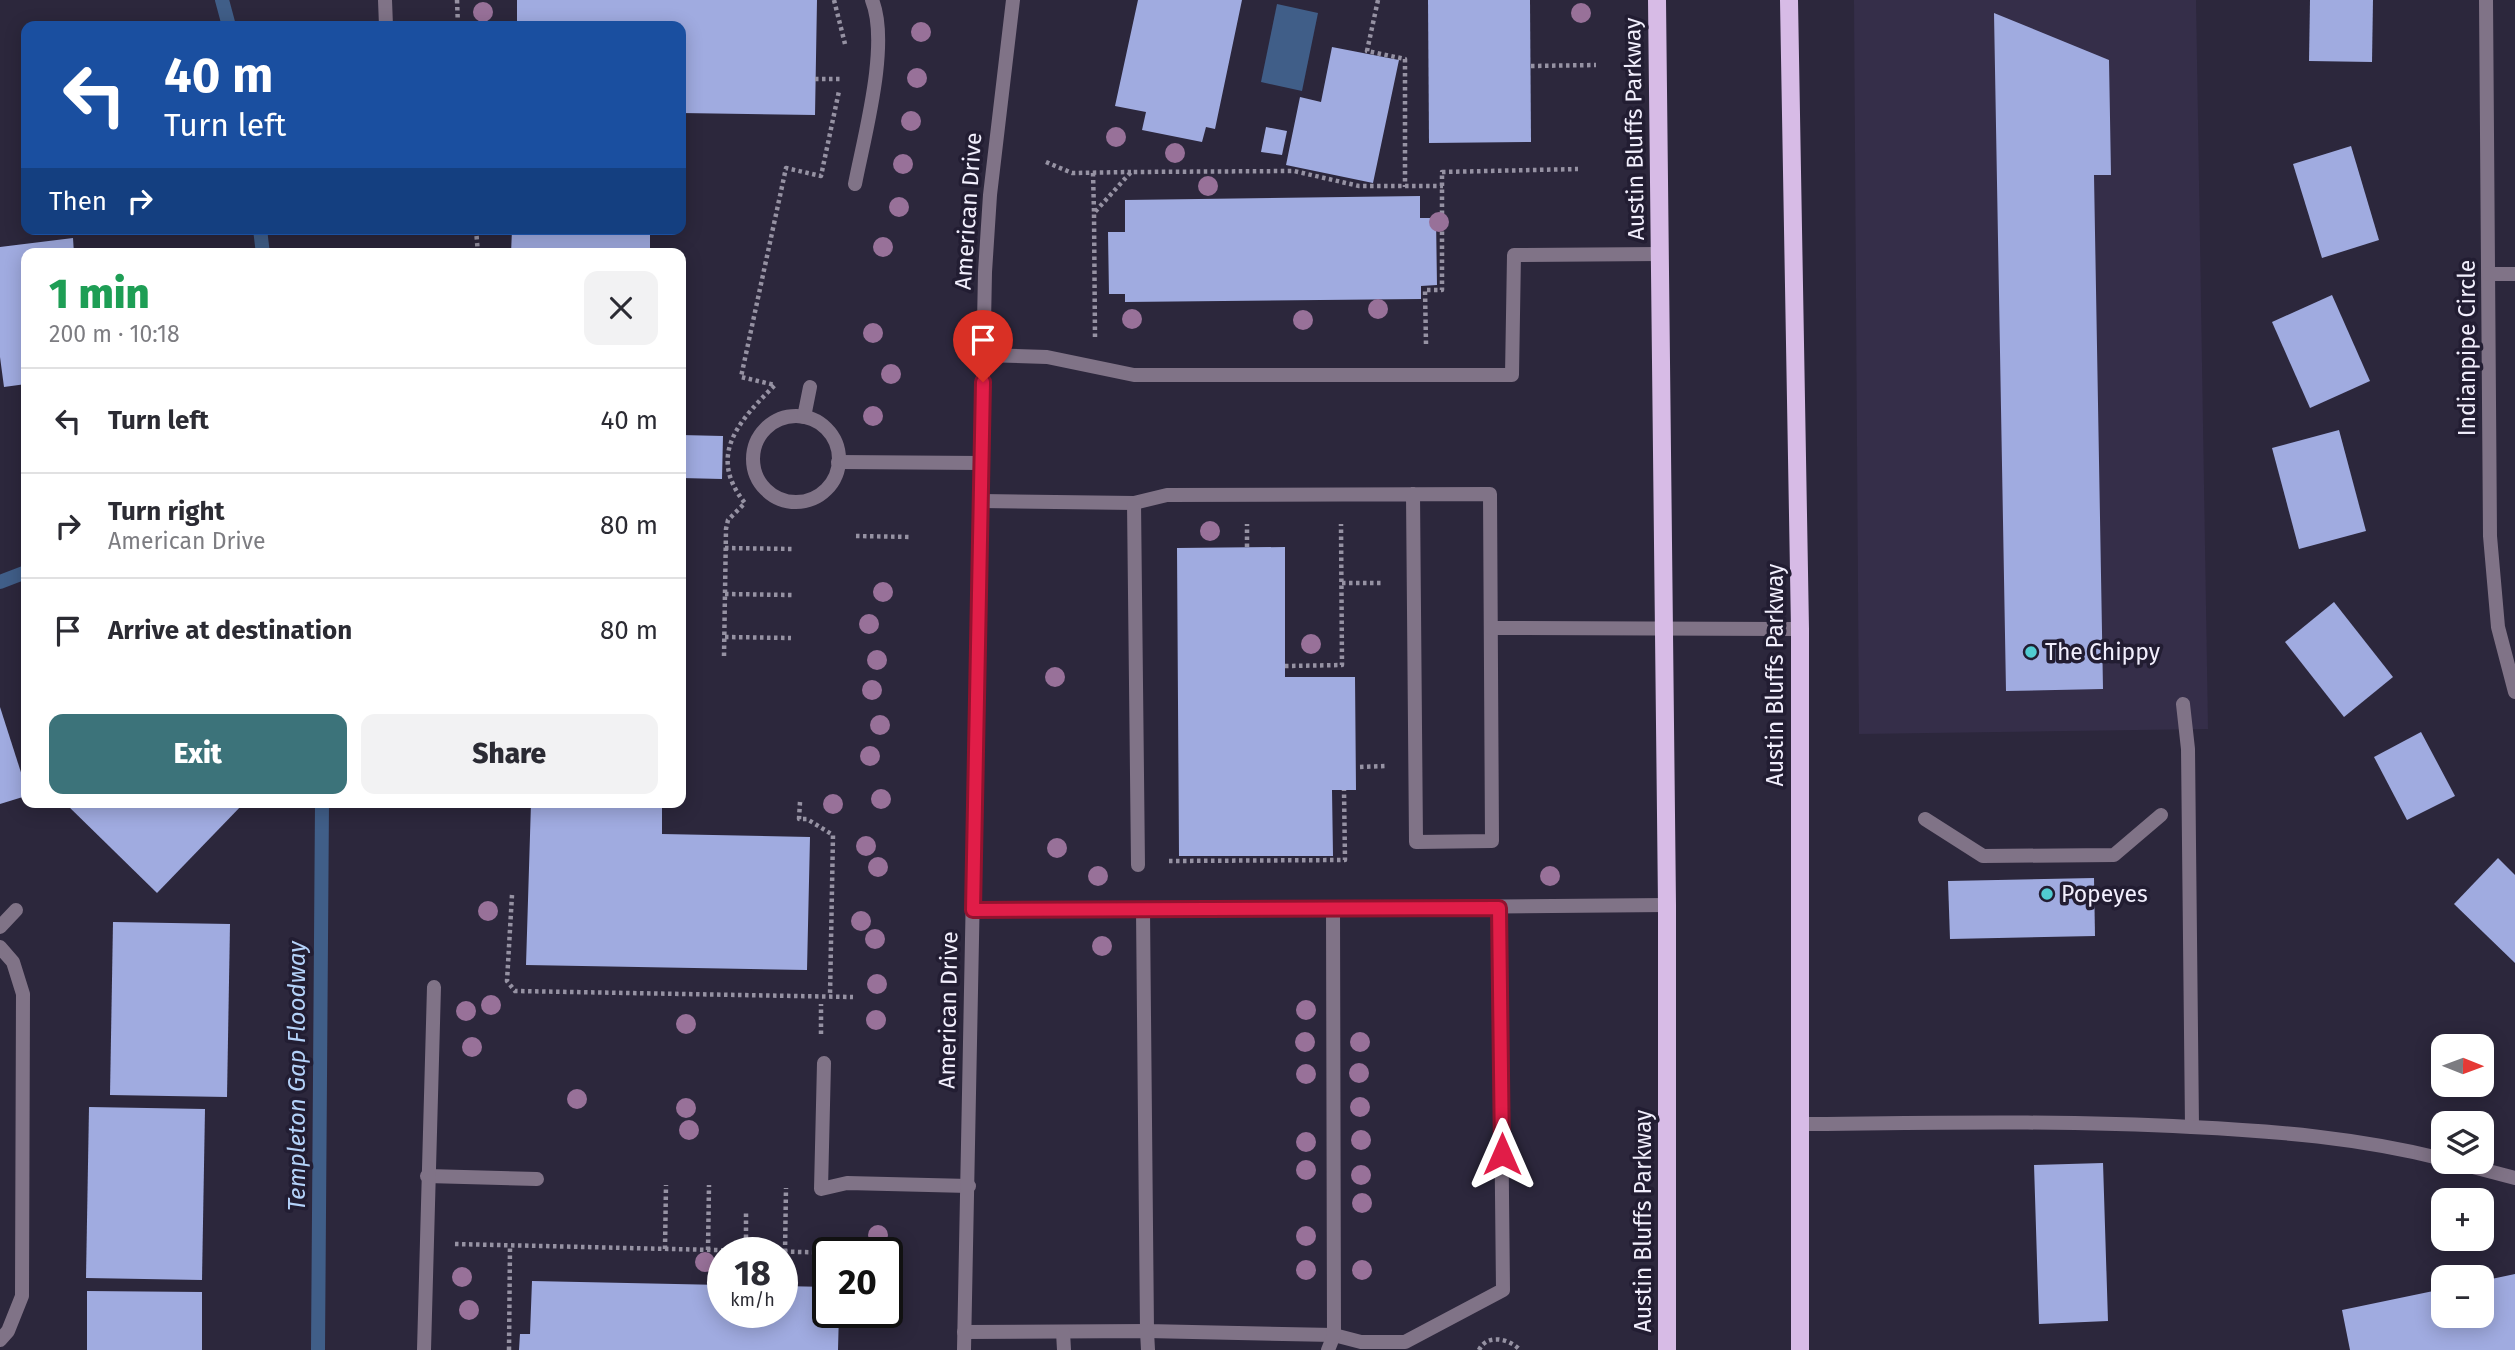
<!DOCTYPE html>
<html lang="en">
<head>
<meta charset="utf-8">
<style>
  :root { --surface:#fff; --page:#f2f2f3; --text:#2b2b33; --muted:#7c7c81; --line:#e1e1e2; --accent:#3c737a }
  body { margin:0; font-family:"Fira Sans",sans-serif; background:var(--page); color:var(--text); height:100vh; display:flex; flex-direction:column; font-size:26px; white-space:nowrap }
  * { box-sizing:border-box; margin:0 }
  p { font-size:23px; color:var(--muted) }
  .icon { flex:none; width:38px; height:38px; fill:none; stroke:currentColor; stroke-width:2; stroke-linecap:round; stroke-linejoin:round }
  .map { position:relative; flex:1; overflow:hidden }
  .details { position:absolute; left:21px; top:248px; width:665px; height:560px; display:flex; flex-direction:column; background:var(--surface); border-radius:14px; box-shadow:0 4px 18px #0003 }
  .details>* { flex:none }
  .hud { position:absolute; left:21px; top:21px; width:665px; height:214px; border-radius:14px; box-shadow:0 4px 18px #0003; background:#1a4fa0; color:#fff; overflow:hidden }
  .needle { width:46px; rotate:91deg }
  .buttons { position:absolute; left:2431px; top:1034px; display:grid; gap:14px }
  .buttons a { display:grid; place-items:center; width:63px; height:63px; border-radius:14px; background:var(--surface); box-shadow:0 4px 18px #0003; font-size:35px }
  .speed { position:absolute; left:707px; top:1237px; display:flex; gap:14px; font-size:35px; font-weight:700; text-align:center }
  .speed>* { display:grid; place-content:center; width:91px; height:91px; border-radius:50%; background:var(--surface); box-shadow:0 4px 18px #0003; line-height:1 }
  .speed small { font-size:18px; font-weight:400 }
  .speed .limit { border:4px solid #111; border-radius:10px; background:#fff; color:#111 }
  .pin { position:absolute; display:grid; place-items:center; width:60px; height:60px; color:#fff; margin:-72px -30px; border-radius:50% 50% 50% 0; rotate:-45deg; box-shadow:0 0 7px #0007 }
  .pin .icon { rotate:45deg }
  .me { position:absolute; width:77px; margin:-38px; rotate:0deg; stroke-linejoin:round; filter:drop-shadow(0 0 5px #0008) }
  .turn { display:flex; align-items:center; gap:24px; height:147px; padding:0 28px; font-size:32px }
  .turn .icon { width:91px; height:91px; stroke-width:2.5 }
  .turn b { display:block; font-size:49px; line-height:60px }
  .then { display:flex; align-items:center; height:66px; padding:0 28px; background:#0003; gap:14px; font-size:26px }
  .round { display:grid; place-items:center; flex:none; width:74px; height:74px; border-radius:14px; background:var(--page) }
  .overview { display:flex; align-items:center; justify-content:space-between; height:119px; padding:0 28px }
  h1 { font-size:42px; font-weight:800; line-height:52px; color:#1e9e55 }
  .action { display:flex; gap:14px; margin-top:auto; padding:14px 28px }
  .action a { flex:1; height:80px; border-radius:14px; background:var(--accent); color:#fff; font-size:28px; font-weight:800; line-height:80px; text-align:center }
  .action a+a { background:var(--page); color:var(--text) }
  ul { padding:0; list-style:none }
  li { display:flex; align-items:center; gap:21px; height:105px; padding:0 28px; border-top:2px solid var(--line) }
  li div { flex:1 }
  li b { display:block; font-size:26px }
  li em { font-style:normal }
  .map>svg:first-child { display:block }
  .built { fill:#352e49 }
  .water { fill:#405e88 }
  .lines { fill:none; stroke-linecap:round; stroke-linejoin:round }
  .stream { stroke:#405e88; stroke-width:14 }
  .building { fill:#a0abe0 }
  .path { stroke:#9692a3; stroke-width:4.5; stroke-dasharray:3.5 3.5; stroke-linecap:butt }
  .lane { stroke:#807387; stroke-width:14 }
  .street { stroke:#807387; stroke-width:14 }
  .primary { stroke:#d7bbe6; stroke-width:18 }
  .tree { fill:#987199 }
  .route-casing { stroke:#92132f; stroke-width:18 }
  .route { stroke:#e11d48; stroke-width:12 }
  .poi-dot { fill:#51ccd1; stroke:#221d32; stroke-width:2.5 }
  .labels { text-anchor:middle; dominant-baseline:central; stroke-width:7; stroke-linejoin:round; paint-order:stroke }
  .street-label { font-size:23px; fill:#f2effd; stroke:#221d32 }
  .poi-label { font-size:23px; fill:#f2effd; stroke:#221d32; text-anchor:start }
  .water-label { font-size:24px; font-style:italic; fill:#b4d2f9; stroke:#221d32 }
</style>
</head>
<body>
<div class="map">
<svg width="2515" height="1350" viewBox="0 0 2515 1350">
  <rect width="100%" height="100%" fill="#2c273c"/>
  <polygon class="built" points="1854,0 2196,0 2208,729 1859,734"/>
  <polygon class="water" points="1277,4 1318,13 1302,91 1261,82"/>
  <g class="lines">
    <g class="stream">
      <polyline points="222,0 229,26"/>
      <polyline points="260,229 263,254"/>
      <polyline points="0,582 26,572"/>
      <polyline points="318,1350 322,803"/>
    </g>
  </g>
  <g class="building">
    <polygon points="517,0 817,0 815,115 681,113 681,26 517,26"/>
    <polygon points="1138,0 1242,0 1215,129 1206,127 1202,142 1142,130 1146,112 1115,106"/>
    <polygon points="1428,0 1530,0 1531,142 1429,143"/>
    <polygon points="2310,0 2373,0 2372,62 2309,61"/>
    <polygon points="1994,13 2109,60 2111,175 2094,175 2103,689 2006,691"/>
    <polygon points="1332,47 1399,60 1373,183 1286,165 1300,97 1321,102"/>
    <polygon points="1266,127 1287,131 1282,155 1261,152"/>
    <polygon points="2351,146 2379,240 2322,258 2293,164"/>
    <polygon points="1420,196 1420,218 1436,218 1437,285 1421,286 1421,299 1125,302 1125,294 1109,294 1108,232 1125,232 1125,200"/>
    <polygon points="512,229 650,229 650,254 511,254"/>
    <polygon points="73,238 74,254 26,254 26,384 4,387 0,357 0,247"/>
    <polygon points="2332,295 2370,381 2310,408 2272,322"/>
    <polygon points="2339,430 2366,531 2299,549 2272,448"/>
    <polygon points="681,435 723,436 722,479 681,478"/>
    <polygon points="1285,547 1285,677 1355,677 1356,790 1332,790 1333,856 1179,856 1177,548"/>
    <polygon points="2334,602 2393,677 2344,717 2285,642"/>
    <polygon points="0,707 26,788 26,796 0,804"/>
    <polygon points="2421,732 2455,796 2407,820 2374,757"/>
    <polygon points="65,803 244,803 157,893"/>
    <polygon points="531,803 662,803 662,834 810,837 807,970 526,965"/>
    <polygon points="2498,858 2515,875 2515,963 2454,904"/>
    <polygon points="2094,878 2095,936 1950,939 1948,881"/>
    <polygon points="113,922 230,924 227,1097 110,1095"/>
    <polygon points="89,1107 205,1109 202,1280 86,1278"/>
    <polygon points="2103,1163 2108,1321 2039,1324 2034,1165"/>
    <polygon points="2515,1274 2515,1350 2350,1350 2342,1310 2443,1289 2443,1316 2482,1316 2482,1281"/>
    <polygon points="532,1281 723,1285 723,1312 782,1312 782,1286 828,1287 828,1312 839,1312 838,1350 519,1350 520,1334 530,1334"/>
    <polygon points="87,1291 202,1292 202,1350 87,1350"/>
  </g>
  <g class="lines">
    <g class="path">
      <polyline points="457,0 458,26"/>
      <polyline points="834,0 845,44"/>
      <polyline points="1378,0 1367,51 1405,59 1405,187"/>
      <polyline points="1531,66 1596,65"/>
      <polyline points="815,79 842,79"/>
      <polyline points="1046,162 1072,173 1131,172"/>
      <polyline points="1093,173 1094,212"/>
      <polyline points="476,229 478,254"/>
      <polyline points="1095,337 1094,213 1131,172 1294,171 1359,186 1443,186"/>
      <polyline points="1426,344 1425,290 1442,290 1442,172 1578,169"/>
      <polyline points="856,536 912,537"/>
      <polyline points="1247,547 1247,524"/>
      <polyline points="725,548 793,549"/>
      <polyline points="1342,583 1383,583"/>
      <polyline points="725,594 792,595"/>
      <polyline points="725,637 791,638"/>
      <path d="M 724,656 L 726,529 L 728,520 L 745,503 C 706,455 740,420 775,385 L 741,377 L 786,168 L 821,176 L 839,91"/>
      <polyline points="1285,666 1342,665 1341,524"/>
      <polyline points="1360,767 1387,766"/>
      <polyline points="800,802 799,819 807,819 833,835 830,996"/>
      <polyline points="1169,861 1345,860 1344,790"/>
      <polyline points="512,895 507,981 515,991 853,997"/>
      <polyline points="821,1034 821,1004"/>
      <polyline points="455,1244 843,1253"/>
      <polyline points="665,1249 666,1185"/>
      <polyline points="708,1250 709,1185"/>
      <polyline points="746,1252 746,1213"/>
      <polyline points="785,1252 786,1188"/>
      <polyline points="887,1254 898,1254"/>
      <polyline points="509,1350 510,1246"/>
      <path d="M 1479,1350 C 1487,1333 1510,1339 1520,1350"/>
    </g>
    <g class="lane">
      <polyline points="385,0 386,26"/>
      <path d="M 855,184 C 864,137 890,44 872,0"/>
      <polyline points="983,355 1047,357 1134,375 1512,375 1514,255 1660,254"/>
      <circle cx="796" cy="459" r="43"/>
      <polyline points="804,417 810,387"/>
      <polyline points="838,462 981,463"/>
      <polyline points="981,501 1134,503 1167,495 1490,494 1492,841 1416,842 1413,494"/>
      <polyline points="1134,503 1138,865"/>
      <polyline points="1491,628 1800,629"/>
      <polyline points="2183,704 2188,749 2192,1127"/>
      <polyline points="1925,819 1983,856 2114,855 2161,815"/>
      <polyline points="973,910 1333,908"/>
      <polyline points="1143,910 1147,1331 1334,1335 1361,1342 1405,1342 1503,1290 1499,908"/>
      <polyline points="824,1063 821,1189 847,1183 969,1186"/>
      <path d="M 1799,1124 C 1930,1123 2060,1120 2191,1127 C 2276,1131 2360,1138 2443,1159"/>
      <polyline points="2454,1162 2515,1178"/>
      <polyline points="427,1176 537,1179"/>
      <polyline points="964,1332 1147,1331 1148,1350"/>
      <polyline points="1063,1332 1064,1350"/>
      <polyline points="424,1350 434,987"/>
      <polyline points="1328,1350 1334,1335 1333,908 1667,905"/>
    </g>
    <g class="street">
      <polyline points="2486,0 2490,536 2498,627 2515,692"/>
      <polyline points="2489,274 2515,274"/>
      <polyline points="0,927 16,910"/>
      <polyline points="0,947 13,962 23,994 22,1296 8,1331 0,1340"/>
      <polyline points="964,1350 985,272 990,195 1013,0"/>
    </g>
    <g class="primary">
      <polyline points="1657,0 1667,905 1667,1350"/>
      <polyline points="1789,0 1800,629 1800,1350"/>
    </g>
  </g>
  <g class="tree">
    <circle cx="483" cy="12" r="10"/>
    <circle cx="1581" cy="13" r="10"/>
    <circle cx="921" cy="32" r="10"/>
    <circle cx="917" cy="78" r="10"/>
    <circle cx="911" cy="121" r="10"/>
    <circle cx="1116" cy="137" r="10"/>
    <circle cx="1175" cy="153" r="10"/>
    <circle cx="903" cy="164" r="10"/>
    <circle cx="1208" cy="186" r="10"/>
    <circle cx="899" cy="207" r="10"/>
    <circle cx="1439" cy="222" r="10"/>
    <circle cx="883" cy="247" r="10"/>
    <circle cx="1378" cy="309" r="10"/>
    <circle cx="1132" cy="319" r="10"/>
    <circle cx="1303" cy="320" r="10"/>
    <circle cx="873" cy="333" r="10"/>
    <circle cx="891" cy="374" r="10"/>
    <circle cx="873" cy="416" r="10"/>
    <circle cx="1210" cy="531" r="10"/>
    <circle cx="883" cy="592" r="10"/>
    <circle cx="869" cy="624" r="10"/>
    <circle cx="1311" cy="644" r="10"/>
    <circle cx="877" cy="660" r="10"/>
    <circle cx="1055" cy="677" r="10"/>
    <circle cx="872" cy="690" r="10"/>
    <circle cx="880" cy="725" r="10"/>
    <circle cx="870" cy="756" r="10"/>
    <circle cx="881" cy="799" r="10"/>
    <circle cx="833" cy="804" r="10"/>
    <circle cx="866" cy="846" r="10"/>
    <circle cx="1057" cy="848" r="10"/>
    <circle cx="878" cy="867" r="10"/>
    <circle cx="1098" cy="876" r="10"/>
    <circle cx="1550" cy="876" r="10"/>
    <circle cx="488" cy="911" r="10"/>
    <circle cx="861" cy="921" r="10"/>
    <circle cx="875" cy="939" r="10"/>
    <circle cx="1102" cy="946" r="10"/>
    <circle cx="877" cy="984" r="10"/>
    <circle cx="491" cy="1005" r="10"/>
    <circle cx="1306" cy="1010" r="10"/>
    <circle cx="466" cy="1011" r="10"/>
    <circle cx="876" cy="1020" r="10"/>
    <circle cx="686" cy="1024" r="10"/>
    <circle cx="1305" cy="1042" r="10"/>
    <circle cx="1360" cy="1042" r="10"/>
    <circle cx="472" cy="1047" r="10"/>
    <circle cx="1359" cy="1073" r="10"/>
    <circle cx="1306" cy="1074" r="10"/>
    <circle cx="577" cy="1099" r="10"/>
    <circle cx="1360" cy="1107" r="10"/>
    <circle cx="686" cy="1108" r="10"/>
    <circle cx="689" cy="1130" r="10"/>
    <circle cx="1361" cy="1140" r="10"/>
    <circle cx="1306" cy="1142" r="10"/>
    <circle cx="1306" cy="1170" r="10"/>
    <circle cx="1361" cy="1175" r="10"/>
    <circle cx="1362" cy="1203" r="10"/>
    <circle cx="878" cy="1235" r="10"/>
    <circle cx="1306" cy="1236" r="10"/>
    <circle cx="705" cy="1262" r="10"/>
    <circle cx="1306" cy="1270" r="10"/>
    <circle cx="1362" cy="1270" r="10"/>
    <circle cx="462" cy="1277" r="10"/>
    <circle cx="469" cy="1310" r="10"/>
  </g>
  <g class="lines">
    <g class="route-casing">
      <polyline id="route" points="983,382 973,910 1499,908 1502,1154"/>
    </g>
    <use href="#route" class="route"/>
  </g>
  <g class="poi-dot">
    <circle cx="2031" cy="652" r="7"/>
    <circle cx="2047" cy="894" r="7"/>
  </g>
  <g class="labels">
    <g class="street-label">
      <text transform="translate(1634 129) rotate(-91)">Austin Bluffs Parkway</text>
      <text transform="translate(968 211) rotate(-86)">American Drive</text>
      <text transform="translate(2467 348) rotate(-90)">Indianpipe Circle</text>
      <text transform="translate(1775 675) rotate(-90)">Austin Bluffs Parkway</text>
      <text transform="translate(948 1010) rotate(-89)">American Drive</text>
      <text transform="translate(1643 1221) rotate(-90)">Austin Bluffs Parkway</text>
    </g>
    <g class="poi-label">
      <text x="2045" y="652">The Chippy</text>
      <text x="2061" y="894">Popeyes</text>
    </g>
    <g class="water-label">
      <text transform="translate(297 1076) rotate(-90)">Templeton Gap Floodway</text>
    </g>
  </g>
</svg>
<div class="buttons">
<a><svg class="needle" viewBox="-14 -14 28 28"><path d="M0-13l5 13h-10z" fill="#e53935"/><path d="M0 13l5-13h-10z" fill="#7c7c81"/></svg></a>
<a><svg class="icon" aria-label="layers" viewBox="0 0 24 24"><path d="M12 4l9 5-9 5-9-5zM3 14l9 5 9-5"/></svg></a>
<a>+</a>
<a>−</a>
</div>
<div class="speed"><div>18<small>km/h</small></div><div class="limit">20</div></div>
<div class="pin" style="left:983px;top:382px;background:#d93025"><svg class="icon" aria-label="arrive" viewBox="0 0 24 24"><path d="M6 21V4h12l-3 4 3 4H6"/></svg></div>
<svg class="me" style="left:1502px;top:1154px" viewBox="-20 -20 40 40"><path d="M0-17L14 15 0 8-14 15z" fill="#e11d48" stroke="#fff" stroke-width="4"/></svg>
<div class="hud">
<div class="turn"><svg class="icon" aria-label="left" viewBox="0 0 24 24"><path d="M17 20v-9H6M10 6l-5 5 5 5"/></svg><div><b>40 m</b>Turn left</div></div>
<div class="then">Then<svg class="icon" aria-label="right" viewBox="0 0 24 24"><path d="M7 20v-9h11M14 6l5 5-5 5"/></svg></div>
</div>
<section class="details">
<div class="overview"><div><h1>1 min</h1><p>200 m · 10:18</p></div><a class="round"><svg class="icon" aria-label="close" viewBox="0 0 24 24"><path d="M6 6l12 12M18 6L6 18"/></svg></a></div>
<ul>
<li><svg class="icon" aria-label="left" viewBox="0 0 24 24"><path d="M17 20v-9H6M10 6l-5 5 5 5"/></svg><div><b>Turn left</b></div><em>40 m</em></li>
<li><svg class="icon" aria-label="right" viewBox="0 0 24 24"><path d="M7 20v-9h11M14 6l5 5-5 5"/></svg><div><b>Turn right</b><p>American Drive</p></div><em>80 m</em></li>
<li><svg class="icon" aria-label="arrive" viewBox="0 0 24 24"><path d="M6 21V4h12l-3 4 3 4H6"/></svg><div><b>Arrive at destination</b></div><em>80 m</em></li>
</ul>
<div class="action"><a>Exit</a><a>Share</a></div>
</section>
</div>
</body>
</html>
